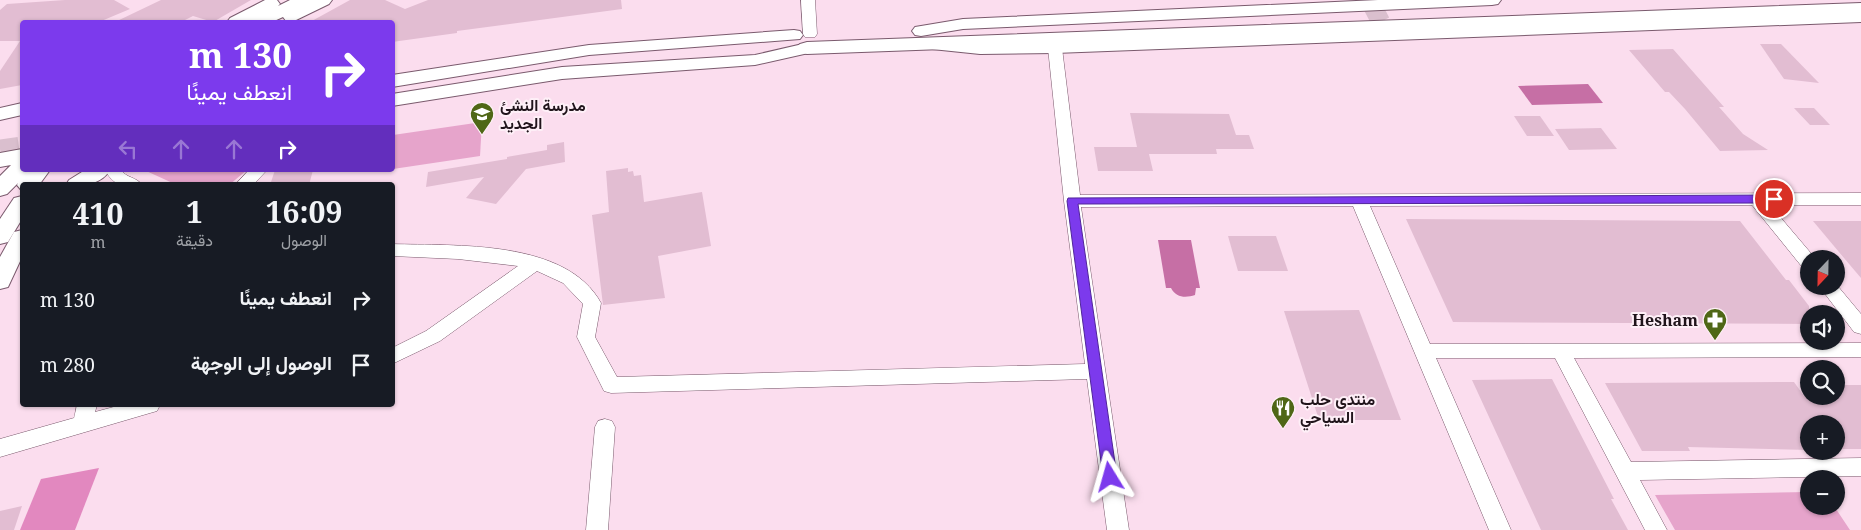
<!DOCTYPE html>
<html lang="ar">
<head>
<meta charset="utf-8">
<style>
  :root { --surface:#171b24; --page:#242831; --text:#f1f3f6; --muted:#9ea1a6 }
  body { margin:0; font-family:"Noto Serif",Vazirmatn,serif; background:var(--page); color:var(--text); direction:rtl; height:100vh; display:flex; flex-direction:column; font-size:19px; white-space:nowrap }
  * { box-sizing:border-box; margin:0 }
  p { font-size:16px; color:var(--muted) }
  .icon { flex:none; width:28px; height:28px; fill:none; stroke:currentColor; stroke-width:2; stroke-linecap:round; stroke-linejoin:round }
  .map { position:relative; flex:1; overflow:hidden; direction:ltr }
  .side { position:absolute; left:20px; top:182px; width:375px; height:225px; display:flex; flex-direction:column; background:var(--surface); border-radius:5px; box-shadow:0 1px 4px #0004; direction:rtl }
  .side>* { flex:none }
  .banner { position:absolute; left:20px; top:20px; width:375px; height:152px; border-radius:5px; box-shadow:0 1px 4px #0004; direction:rtl; background:#7c3aed; color:#fff; overflow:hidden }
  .needle { width:32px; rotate:202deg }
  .tools { position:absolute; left:1800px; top:250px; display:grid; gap:10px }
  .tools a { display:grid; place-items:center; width:45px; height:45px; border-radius:50%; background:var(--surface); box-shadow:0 1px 4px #0004; font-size:25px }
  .pin { position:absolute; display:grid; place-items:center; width:42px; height:42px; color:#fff; margin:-21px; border:2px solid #fff; border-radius:50%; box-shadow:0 1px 5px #0007 }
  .me { position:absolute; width:55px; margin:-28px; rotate:352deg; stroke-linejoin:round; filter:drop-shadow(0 0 4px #0008) }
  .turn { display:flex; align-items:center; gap:18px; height:105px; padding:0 20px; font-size:22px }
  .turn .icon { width:65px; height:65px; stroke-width:2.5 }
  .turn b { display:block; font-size:35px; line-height:42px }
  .lanes { display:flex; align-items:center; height:48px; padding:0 20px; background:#0003; justify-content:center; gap:25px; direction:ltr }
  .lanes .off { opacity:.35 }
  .eta { display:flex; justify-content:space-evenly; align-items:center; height:85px; text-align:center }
  .eta b { font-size:30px; font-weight:700; line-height:35px }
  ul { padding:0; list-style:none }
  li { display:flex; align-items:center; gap:15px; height:65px; padding:0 20px }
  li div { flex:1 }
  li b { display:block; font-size:19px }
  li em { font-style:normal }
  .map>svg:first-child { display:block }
  .green { fill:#e6a4cb }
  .forest { fill:#e288bf }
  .water { fill:#c66fa5 }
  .building { fill:#e2bdd2 }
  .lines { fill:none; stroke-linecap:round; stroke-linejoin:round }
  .major-tunnel { stroke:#dabfce; stroke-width:19; stroke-dasharray:19 9; stroke-linecap:butt }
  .minor-casing { stroke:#7a5a6d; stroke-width:1 }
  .major-casing { stroke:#7a5a6d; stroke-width:2 }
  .highway-casing { stroke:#7a5a6d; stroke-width:2 }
  .minor { fill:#fff; fill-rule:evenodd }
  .major { fill:#fff; fill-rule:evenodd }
  .highway { fill:#fff; fill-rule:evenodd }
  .route { fill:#7c3aed; stroke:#51269a }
  .labels { text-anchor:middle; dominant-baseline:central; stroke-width:4; stroke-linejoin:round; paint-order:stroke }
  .poi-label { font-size:16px; font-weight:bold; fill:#20141b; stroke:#feeff7; text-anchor:start }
</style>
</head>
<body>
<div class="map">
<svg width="1861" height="530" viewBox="0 0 1861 530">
  <rect width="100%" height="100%" fill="#fbddee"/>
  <g class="green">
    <polygon points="482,122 480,156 393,169 393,135"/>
    <polygon points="144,170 247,170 229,185 177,185"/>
    <polygon points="1809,492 1809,506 1834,506 1850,530 1675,530 1655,495"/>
  </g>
  <polygon class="forest" points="99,468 75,530 20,530 41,479"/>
  <g class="water">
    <polygon points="1588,84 1603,103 1532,105 1518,86"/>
    <path d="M 1158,240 L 1191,240 L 1200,288 L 1196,288 L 1195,295 C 1186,298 1176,298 1171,288 L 1166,288 Z"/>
  </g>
  <g class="building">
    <polygon points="65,0 114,0 130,9 99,22 22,22 22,85 0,89 0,71 20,41 0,41 0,10 7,4"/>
    <polygon points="161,0 251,0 213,22 193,16 181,22 115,22"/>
    <polygon points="350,0 385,0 405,9 428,0 621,0 622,9 457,31 457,33 392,42 392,22 310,22"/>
    <polygon points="1760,44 1781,44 1819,83 1784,79"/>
    <polygon points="1673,49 1724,107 1719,107 1743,134 1768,150 1720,151 1685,109 1669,92 1665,92 1629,50"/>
    <polygon points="1794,108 1814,108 1830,125 1810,125"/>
    <polygon points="1130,113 1229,114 1236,135 1249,135 1254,149 1216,149 1217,154 1149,154 1153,171 1098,171 1094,147 1137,147"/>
    <polygon points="1514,116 1540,116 1554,136 1527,136"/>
    <polygon points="1601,128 1617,149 1569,150 1555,129"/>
    <polygon points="564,142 565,162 526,169 496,204 466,198 484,177 426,187 428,172 507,159 507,157 547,150 547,145"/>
    <polygon points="628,168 628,172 633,171 634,176 641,175 644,202 702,192 711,246 658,256 665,298 603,305 592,215 609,212 606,171"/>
    <polygon points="275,170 313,170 309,185 270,185"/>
    <polygon points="1406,219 1740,221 1786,280 1789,280 1809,306 1809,324 1453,322"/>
    <polygon points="1813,221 1861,221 1861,278 1844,258"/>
    <polygon points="1228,236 1276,236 1288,271 1238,271"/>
    <polygon points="1359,310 1401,420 1319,420 1284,311"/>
    <polygon points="1552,379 1614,499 1611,499 1628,530 1541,530 1472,380"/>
    <polygon points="1794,382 1804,396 1836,396 1836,385 1861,385 1861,449 1836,449 1836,424 1809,424 1809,450 1688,447 1690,451 1642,451 1605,383"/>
    <polygon points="22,506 14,530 0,530 0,511"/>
  </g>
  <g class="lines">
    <g class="major-tunnel">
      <polyline points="1372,5 1387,34"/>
      <polyline points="0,149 22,146"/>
    </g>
    <g class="minor-casing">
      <g id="minor">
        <polygon points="801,0 815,0 817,34 815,37 805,37 803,34"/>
        <path d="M 1055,44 L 1062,48 L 1080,195 L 1861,193 L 1861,205 L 1770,205 L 1815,258 L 1809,259 L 1809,269 L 1803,268 L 1752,205 L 1370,206 L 1430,344 L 1861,343 L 1861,357 L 1574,358 L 1631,462 L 1861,458 L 1861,476 L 1640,480 L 1667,530 L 1645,530 L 1555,358 L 1436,358 L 1511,530 L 1489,530 L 1353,206 L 1081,207 L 1129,530 L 1107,530 L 1087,379 L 611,393 L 604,391 L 577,337 L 583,304 L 563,283 L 537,271 L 440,341 L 392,364 L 392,348 L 426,331 L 518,266 L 458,259 L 392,256 L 392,244 C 455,246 566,239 601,303 L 595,337 L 617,377 L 1085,364 L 1064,201 L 1048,48 Z"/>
        <path d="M 105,170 L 121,170 C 126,178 137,177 142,185 C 123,185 115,188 105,170 Z"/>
        <polygon points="249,170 267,170 253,185 235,185"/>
        <polygon points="1836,284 1861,314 1861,334 1854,332 1819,286 1836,286"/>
        <polygon points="77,405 97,405 95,412 121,405 160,405 157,411 150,413 0,457 0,439 74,418"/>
        <polygon points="605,419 612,421 615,427 608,530 586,530 595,427 598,421"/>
      </g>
    </g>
    <g class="major-casing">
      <g id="major">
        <polygon points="265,0 277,0 280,4 278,6 290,0 332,0 329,4 292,22 286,21 283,17 272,22 252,22 252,20 248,22 227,22 230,18"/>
        <polygon points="1378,0 1501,0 1498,4 1492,5 963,29 921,36 915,35 912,31 915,27 963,19"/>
        <polygon points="1861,12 1861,22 1055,53 980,54 932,49 926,48 923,44 926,40 932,39 980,44 1055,43"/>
        <polygon points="794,30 800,31 803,35 800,39 589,55 392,87 392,75 589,45"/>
        <polygon points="807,43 813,44 816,48 813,52 755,65 562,79 392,106 392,94 562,67 755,55"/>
        <polygon points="22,103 22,115 0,120 0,108"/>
        <polygon points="22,149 22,170 50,170 39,185 22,185 22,191 17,185 18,183 7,194 0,196 0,176 11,165 0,167 0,153"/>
        <path d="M 85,170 L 110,170 C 100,186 83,185 66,185 L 69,180 Z"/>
        <polygon points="22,196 22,219 8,242 0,244 0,219 14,198"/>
        <polygon points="22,230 22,257 8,287 0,289 0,257 14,232"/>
      </g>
    </g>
    <g class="highway-casing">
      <polygon id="highway" points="1861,3 1861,15 807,54 800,52 796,48 800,44 807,42"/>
    </g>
    <use href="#minor" class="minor"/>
    <use href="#major" class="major"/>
    <use href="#highway" class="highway"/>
  </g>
  <polygon class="route" points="1774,195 1779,199 1774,203 1078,204 1117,477 1115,481 1110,483 1105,481 1103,477 1067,201 1068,198"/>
  <defs>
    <g id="school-pin" transform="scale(1.25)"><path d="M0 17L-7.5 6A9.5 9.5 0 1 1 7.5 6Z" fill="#4f6716" stroke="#feeff7"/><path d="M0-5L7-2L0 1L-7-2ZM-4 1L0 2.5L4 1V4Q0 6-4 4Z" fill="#fff"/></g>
    <g id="pharmacy-pin" transform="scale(1.25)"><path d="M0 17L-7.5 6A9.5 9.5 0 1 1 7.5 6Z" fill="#4f6716" stroke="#feeff7"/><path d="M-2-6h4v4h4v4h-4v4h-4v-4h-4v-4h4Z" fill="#fff"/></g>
    <g id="restaurant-pin" transform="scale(1.25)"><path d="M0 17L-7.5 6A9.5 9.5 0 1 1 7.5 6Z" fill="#4f6716" stroke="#feeff7"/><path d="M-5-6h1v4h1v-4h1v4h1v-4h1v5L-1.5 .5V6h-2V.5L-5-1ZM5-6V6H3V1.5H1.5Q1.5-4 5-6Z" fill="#fff"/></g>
  </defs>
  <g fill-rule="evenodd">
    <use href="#school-pin" x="482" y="114"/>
    <use href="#pharmacy-pin" x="1715" y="320"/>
    <use href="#restaurant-pin" x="1283" y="408"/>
  </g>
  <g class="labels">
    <g class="poi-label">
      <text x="500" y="105">مدرسة النشئ<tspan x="500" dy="18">الجديد</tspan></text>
      <text x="1698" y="320" text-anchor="end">Hesham</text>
      <text x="1300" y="399">منتدى حلب<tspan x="1300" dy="18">السياحي</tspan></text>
    </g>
  </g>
</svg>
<div class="tools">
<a><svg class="needle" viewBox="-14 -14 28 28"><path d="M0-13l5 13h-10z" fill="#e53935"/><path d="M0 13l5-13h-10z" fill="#9ea1a6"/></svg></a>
<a><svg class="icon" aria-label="sound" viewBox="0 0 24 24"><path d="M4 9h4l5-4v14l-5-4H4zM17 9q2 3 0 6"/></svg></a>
<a><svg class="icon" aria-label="search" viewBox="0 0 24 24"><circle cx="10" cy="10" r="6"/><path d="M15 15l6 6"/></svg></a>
<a>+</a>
<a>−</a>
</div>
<div class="pin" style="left:1774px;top:199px;background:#d93025"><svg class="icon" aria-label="arrive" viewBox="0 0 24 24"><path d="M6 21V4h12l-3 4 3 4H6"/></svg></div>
<svg class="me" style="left:1110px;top:477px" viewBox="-20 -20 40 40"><path d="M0-17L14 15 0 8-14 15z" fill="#7c3aed" stroke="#fff" stroke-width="4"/></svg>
<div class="banner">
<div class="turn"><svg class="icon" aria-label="right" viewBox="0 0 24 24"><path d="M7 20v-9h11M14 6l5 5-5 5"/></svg><div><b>130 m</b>انعطف يمينًا</div></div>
<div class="lanes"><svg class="icon off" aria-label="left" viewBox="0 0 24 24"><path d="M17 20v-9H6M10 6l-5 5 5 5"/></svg><svg class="icon off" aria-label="ahead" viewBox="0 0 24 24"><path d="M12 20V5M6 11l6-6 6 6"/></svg><svg class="icon off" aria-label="ahead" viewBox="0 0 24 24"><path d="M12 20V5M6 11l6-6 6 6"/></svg><svg class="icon" aria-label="right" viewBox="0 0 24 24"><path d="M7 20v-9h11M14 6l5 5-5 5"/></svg></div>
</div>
<section class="side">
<div class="eta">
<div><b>16:09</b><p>الوصول</p></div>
<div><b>1</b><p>دقيقة</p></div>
<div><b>410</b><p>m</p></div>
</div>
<ul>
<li><svg class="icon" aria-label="right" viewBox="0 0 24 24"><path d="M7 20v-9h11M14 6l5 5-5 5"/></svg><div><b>انعطف يمينًا</b></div><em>130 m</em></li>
<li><svg class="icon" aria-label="arrive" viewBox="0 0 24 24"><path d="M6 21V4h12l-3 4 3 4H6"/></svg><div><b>الوصول إلى الوجهة</b></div><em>280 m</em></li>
</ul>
</section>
</div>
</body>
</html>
